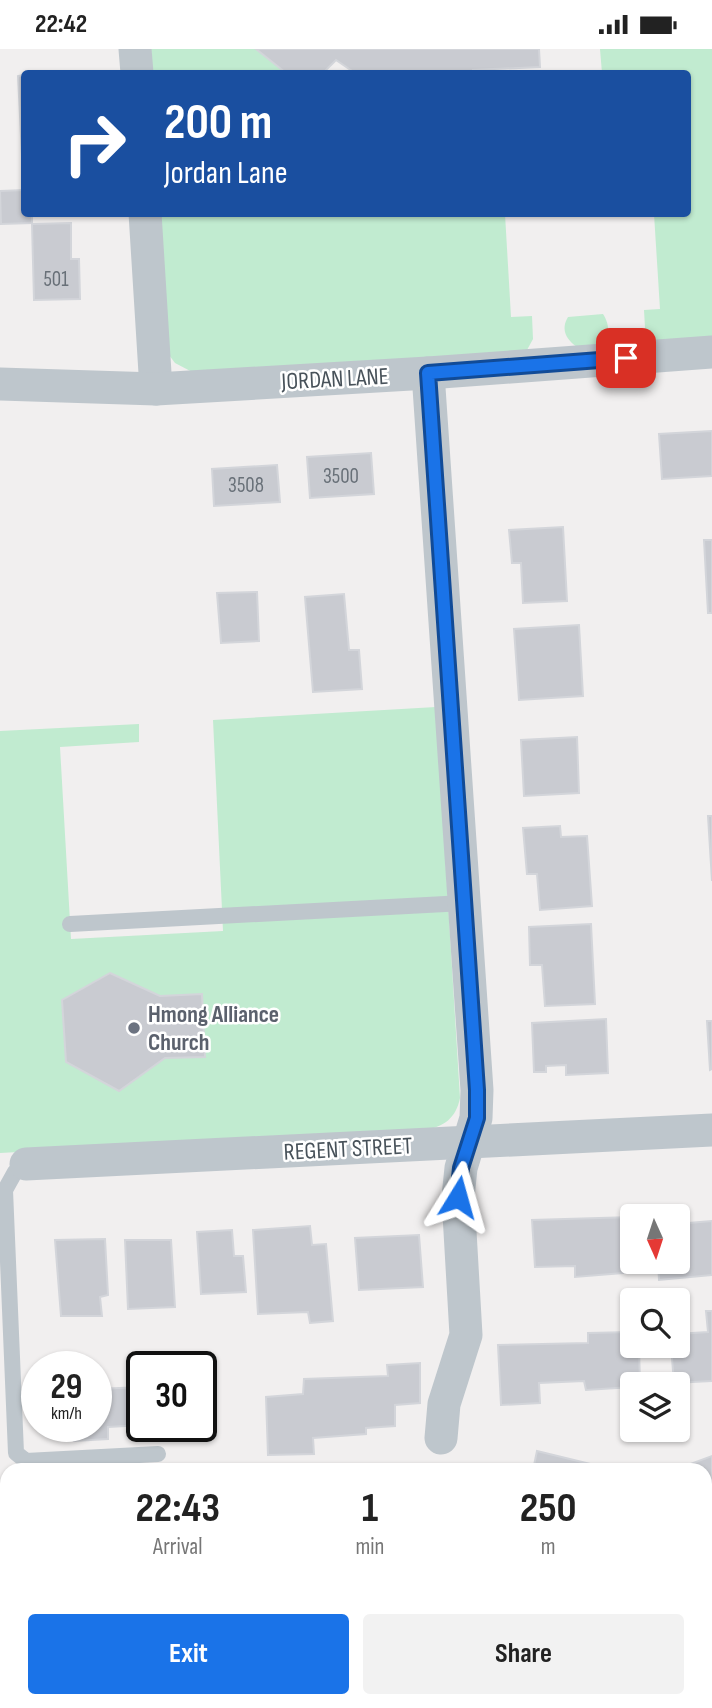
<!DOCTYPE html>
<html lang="en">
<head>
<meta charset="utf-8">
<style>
  :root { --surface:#fff; --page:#f2f2f2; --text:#222; --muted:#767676; --accent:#1a73e8 }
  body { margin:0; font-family:"Sofia Sans Condensed",sans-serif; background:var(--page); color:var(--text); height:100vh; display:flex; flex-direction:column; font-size:26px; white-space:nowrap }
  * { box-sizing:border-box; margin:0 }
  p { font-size:23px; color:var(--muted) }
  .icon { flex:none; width:38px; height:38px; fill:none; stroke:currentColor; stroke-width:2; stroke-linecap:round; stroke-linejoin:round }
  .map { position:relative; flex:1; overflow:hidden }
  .sheet { position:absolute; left:0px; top:1414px; width:712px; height:245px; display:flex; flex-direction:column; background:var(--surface); border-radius:21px 21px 0 0; box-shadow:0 2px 5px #0004 }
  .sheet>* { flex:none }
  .hud { position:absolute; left:21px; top:21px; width:670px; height:147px; border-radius:7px; box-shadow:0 2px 5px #0004; background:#1a4fa0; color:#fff; overflow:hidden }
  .needle { width:46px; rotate:177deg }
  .tools { position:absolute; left:620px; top:1155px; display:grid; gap:14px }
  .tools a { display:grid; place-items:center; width:70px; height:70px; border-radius:7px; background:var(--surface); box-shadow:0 2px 5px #0004; font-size:35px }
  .speed { position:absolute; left:21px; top:1302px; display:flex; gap:14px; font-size:35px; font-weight:700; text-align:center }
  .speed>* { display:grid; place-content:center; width:91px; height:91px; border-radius:50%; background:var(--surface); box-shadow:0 2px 5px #0004; line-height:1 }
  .speed small { font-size:18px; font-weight:400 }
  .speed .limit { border:4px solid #111; border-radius:10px; background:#fff; color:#111 }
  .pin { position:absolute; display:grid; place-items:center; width:60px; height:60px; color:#fff; margin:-30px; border-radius:14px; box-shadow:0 4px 10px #0006 }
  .me { position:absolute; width:77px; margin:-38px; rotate:8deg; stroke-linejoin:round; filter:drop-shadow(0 0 5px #0008) }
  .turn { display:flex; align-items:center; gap:24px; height:147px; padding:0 28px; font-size:32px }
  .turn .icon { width:91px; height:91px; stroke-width:2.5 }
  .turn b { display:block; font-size:49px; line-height:60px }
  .eta { display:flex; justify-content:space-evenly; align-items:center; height:119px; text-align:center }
  .eta b { font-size:42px; font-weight:700; line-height:49px }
  .action { display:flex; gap:14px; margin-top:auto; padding:14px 28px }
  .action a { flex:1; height:80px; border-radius:7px; background:var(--accent); color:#fff; font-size:28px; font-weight:700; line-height:80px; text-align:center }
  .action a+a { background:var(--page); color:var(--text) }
  .status { display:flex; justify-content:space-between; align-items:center; height:49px; padding:0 35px; background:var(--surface); direction:ltr }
  .status svg { height:19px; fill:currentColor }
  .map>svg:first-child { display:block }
  .green { fill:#c1ebd0; fill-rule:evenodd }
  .building { fill:#c9cbd1; stroke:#d3d5da; stroke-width:2 }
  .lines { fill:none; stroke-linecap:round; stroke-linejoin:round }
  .lane { stroke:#bec6cc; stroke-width:16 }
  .street { stroke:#bec6cc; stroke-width:33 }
  .route-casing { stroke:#114b97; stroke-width:18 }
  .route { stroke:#1a73e8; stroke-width:12 }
  .worship-dot { fill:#6b7280; stroke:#fff; stroke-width:2.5 }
  .labels { text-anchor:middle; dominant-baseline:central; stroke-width:5; stroke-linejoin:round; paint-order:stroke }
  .number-label { font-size:21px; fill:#687078 }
  .street-label { font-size:24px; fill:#48525a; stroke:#fff }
  .worship-label { font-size:24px; font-weight:bold; fill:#5b616d; stroke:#fff; text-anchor:start }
</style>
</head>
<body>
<div class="status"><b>22:42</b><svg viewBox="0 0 49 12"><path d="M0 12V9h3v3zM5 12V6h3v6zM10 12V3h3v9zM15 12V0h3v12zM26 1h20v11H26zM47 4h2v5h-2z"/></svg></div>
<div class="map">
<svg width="712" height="1659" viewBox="0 0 712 1659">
  <rect width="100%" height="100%" fill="#f1efef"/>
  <g class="green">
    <polygon points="151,0 256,0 286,24 152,24"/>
    <polygon points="600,0 712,0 712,292 646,296 644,261 660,260 654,165 688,164 688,24 602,24"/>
    <polygon points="160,165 505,165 511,268 532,267 533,290 527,301 196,325 175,314 169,306"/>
    <path d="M 603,265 C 610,275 612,294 596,299 C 591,300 584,299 579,299 C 567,292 560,281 568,268 Z"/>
    <path d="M 436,658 L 460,1049 C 456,1069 444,1078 424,1081 L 0,1104 L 0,682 L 139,675 L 139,693 L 60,698 L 71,890 L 223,882 L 213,671 ZM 110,924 L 160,947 L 205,1008 L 165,1009 L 119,1042 L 66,1013 L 62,951 Z"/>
  </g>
  <g class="building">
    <polygon points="256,0 539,0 540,18 473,21 473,24 355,24 336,11 323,24 286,24"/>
    <polygon points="24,26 24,107 22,107 18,27"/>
    <polygon points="24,141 24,164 32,164 32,174 1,175 0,142"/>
    <polygon points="71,174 71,210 79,210 80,250 34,251 32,175"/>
    <polygon points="712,382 712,427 662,430 659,385"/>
    <polygon points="371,404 374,445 310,449 307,408"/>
    <polygon points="277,416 280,453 214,457 212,420"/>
    <polygon points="563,478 567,552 523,554 521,514 512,514 509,481"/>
    <polygon points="704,491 712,491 712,564 708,564"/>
    <polygon points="257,543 259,592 221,594 217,544"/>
    <polygon points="344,545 349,601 359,601 362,640 313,643 305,548"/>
    <polygon points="579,576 583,647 519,651 514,580"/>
    <polygon points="577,688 579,744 524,747 521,691"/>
    <polygon points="708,767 712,767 712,832"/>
    <polygon points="560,777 561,788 587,787 592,857 540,861 537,825 527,825 523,779"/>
    <polygon points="591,875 595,955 545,957 542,916 530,916 529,878"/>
    <polygon points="110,924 160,947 202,945 205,1008 165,1009 119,1042 66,1013 62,951"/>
    <polygon points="606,970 608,1024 566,1026 566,1016 546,1017 546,1023 534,1023 532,974"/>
    <polygon points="707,972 712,972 712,1020 710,1021"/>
    <polygon points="632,1168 632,1213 635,1213 635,1223 575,1228 575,1217 535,1218 532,1171"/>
    <polygon points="712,1172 712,1226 659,1231 658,1213 677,1213 677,1175"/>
    <polygon points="310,1177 312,1196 326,1195 333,1272 310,1274 308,1263 258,1265 253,1181"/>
    <polygon points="232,1181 234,1207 243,1207 246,1243 201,1245 197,1183"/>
    <polygon points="419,1186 423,1238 359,1241 355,1189"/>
    <polygon points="105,1190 108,1246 100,1248 102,1267 61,1267 55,1191"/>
    <polygon points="125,1191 171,1191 175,1258 128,1260"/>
    <polygon points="706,1262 712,1262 712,1332 674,1334 671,1297 677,1297 677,1285 708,1283"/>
    <polygon points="632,1283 632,1297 639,1297 640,1335 632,1335 632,1338 586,1341 584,1332 539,1334 540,1354 501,1356 498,1296 588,1294 588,1284"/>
    <polygon points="420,1314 420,1354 395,1356 395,1377 366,1379 366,1385 313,1389 314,1405 268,1406 266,1348 303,1345 304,1330 388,1327 387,1316"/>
    <polygon points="142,1338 142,1376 108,1378 108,1390 74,1392 74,1377 96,1377 96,1340"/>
    <polygon points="537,1402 615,1421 533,1421"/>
    <polygon points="712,1407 712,1478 705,1480 705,1421 677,1420"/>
  </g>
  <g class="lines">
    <g class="lane">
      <polyline points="70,875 464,854"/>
      <polyline points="26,1115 15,1123 5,1141 16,1404 26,1412 158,1405"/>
    </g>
    <g class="street">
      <polyline points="135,0 137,24"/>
      <polyline points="145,164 156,340"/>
      <polyline points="428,324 477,1041 476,1069 461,1119 458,1148 466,1286 444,1355 441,1389"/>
      <polyline points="0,335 156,340 428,324 712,303"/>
      <polyline points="26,1115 712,1081"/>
      <polyline points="705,1627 712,1627"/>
      <polyline points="42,1659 185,1652"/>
    </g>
  </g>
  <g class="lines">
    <g class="route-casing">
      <polyline id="route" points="458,1148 461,1119 477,1069 477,1041 428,324 626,309"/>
    </g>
    <use href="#route" class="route"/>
  </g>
  <circle class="worship-dot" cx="134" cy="979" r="7"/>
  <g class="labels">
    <g class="number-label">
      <text x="56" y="230">501</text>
      <text x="341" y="427">3500</text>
      <text x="246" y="436">3508</text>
    </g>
    <g class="street-label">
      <text transform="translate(335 330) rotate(-3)">JORDAN LANE</text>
      <text transform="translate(348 1100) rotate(-3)">REGENT STREET</text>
    </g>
    <g class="worship-label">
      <text x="148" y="965">Hmong Alliance<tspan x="148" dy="28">Church</tspan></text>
    </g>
  </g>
</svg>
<div class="tools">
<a><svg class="needle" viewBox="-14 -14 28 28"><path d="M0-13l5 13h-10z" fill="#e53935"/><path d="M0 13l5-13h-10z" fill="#767676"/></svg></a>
<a><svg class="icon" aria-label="search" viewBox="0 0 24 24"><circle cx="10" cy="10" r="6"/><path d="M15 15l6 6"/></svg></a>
<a><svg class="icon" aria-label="layers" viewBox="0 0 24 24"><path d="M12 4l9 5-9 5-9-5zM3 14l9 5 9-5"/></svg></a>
</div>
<div class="speed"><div>29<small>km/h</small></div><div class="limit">30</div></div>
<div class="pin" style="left:626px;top:309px;background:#d93025"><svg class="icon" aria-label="arrive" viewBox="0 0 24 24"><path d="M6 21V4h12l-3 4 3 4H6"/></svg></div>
<svg class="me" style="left:458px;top:1148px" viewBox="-20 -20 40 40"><path d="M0-17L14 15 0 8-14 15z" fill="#1a73e8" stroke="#fff" stroke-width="4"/></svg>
<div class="hud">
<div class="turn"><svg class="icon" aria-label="right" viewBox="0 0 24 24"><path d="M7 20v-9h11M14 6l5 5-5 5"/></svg><div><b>200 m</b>Jordan Lane</div></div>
</div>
<section class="sheet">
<div class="eta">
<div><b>22:43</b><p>Arrival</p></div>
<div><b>1</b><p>min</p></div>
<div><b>250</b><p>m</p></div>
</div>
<div class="action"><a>Exit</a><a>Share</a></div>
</section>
</div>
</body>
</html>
